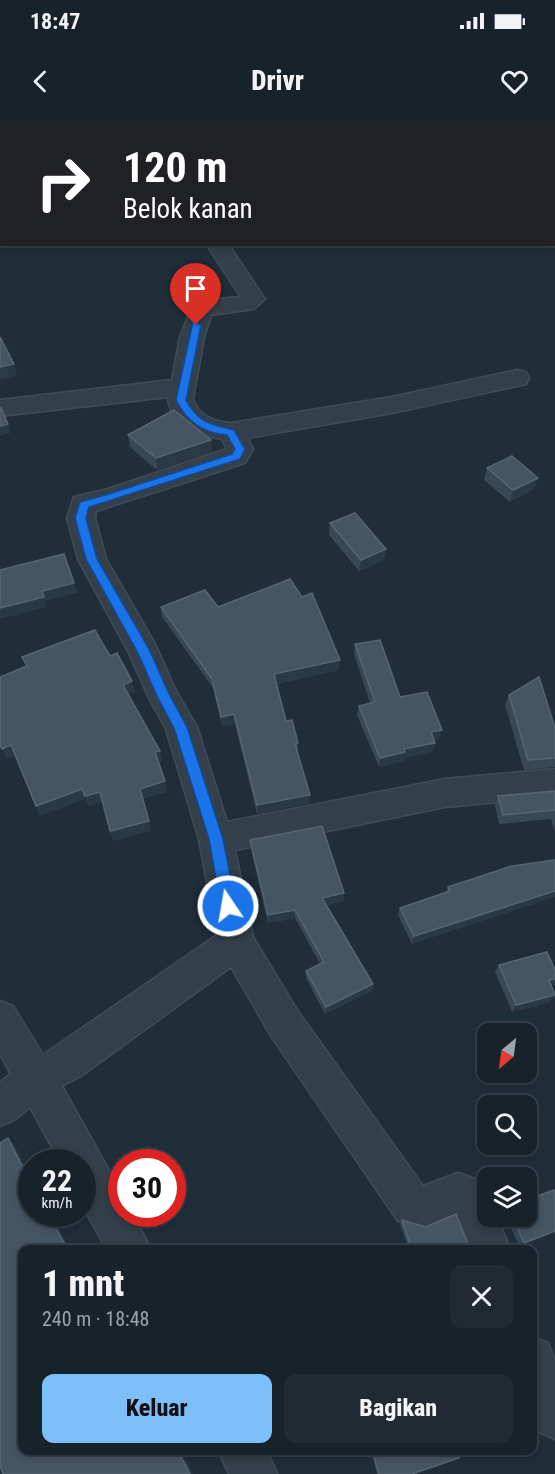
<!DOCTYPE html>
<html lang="id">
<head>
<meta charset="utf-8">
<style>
  :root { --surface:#18222b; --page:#212a33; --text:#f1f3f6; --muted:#9fa4a9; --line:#363f47; --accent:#7dbffc }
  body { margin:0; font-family:"Roboto Condensed",sans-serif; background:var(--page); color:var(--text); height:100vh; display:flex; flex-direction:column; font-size:22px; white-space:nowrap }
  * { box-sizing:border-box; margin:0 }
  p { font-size:20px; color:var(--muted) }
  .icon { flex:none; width:33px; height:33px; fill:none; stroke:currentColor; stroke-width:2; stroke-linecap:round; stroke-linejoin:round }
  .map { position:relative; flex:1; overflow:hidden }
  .sheet { position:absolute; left:18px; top:1125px; width:519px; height:210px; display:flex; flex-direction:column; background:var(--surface); border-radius:12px; box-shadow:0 3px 9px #0003,0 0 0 2px var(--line) }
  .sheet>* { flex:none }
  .top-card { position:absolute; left:0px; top:0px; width:555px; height:126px; box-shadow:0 3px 9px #0003,0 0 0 2px var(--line); background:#202124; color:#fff; overflow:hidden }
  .needle { width:39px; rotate:209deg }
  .fabs { position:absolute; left:477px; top:903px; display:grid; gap:12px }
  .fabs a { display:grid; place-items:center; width:60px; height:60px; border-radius:12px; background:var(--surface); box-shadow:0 3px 9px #0003,0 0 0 2px var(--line); font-size:30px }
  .speed { position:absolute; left:18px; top:1029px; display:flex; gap:12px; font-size:30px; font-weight:700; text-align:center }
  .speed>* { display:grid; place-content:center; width:78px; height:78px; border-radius:50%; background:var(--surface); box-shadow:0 3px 9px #0003,0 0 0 2px var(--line); line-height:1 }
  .speed small { font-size:15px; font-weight:400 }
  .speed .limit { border:9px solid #d22; background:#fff; color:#111 }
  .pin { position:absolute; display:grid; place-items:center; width:51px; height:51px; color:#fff; margin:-62px -26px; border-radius:50% 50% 50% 0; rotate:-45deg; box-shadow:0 0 6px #0007 }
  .pin .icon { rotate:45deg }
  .me { position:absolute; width:66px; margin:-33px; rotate:348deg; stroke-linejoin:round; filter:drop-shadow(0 0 4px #0008) }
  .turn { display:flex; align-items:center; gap:21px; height:126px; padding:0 24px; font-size:27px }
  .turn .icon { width:78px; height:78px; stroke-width:2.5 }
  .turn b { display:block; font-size:42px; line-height:51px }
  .round { display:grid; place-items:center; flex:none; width:63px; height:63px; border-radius:12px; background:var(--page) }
  .head { display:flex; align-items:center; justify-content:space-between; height:102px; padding:0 24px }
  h1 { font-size:36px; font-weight:800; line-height:45px }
  .button { display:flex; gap:12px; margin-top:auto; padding:12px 24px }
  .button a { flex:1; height:69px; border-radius:12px; background:var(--accent); color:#111; font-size:24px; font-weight:800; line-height:69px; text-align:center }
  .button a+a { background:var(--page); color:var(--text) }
  .status { display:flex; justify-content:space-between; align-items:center; height:42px; padding:0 30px; background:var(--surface); direction:ltr }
  .status svg { height:16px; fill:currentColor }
  header { display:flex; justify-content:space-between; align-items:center; height:78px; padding:0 24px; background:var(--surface); font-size:27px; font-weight:800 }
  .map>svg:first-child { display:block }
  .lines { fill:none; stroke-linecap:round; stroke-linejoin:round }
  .minor-casing { stroke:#404b56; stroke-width:3 }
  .major-casing { stroke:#404b56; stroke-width:3 }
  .minor { fill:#333f49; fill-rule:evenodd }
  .major { fill:#515f6a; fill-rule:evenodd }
  .wall { fill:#384955 }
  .shaded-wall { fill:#293945 }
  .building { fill:#455562; stroke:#556571; stroke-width:1.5 }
  .route { fill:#1a73e8; stroke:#114b97; stroke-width:1.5 }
</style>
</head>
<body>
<div class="status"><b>18:47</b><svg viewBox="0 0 49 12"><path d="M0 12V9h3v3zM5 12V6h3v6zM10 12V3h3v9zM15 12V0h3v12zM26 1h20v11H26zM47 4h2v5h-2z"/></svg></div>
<header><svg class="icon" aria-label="back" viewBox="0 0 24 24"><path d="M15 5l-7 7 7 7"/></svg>Drivr<svg class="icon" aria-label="heart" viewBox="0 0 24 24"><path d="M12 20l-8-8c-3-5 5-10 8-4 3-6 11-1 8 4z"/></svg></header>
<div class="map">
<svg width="555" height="1354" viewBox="0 0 555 1354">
  <rect width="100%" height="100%" fill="#202e39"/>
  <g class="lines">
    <g class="minor-casing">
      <g id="minor">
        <polygon points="84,0 104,0 104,2 85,2"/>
        <polygon points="141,0 161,0 161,2 142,2"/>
        <polygon points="246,0 266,0 266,2 247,2"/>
        <polygon points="468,0 488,0 488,2 469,2"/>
        <path d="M 206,124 L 228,124 L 265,179 L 254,189 L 211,195 L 204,217 L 193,279 C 198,296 215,302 231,303 L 392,277 L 517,250 L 526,252 L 529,258 L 526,264 L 517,266 L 392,293 L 247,318 L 253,329 L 245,343 L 96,391 L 95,398 L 106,439 L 155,524 L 176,571 L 197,607 L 227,702 L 445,659 L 555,649 L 555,677 L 445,687 L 235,730 L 253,817 L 297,890 L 423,1066 L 458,1053 C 488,1062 488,1067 488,1096 L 497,1096 L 510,1130 L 468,1130 L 454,1095 L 422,1108 L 398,1101 L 271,916 L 231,847 L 81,956 L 62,966 L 122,1074 L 122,1094 L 133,1094 L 151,1130 L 107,1130 L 82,1085 L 82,1042 L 60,1042 L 30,987 L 14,1000 L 0,1006 L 0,962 L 11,954 L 0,934 L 0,881 L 13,886 L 43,935 L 217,815 L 199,719 L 166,609 L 148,576 L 129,533 L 78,439 L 67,398 L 74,377 L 108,369 L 227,329 L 222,319 C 199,315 170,304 168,277 L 0,296 L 0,280 L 172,260 L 180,217 L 192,187 L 206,180 L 241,177 Z"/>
        <polygon points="532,1217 548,1223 555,1241 555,1319 539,1312 532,1296"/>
        <polygon points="218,1330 267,1330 277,1354 229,1354"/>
      </g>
    </g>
    <g class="major-casing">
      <g id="major">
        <polygon points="121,0 145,0 120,2"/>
        <polygon points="176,0 199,0 175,2"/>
        <rect x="0" y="42" width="2" height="12"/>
      </g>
    </g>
    <use href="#minor" class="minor"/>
    <use href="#major" class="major"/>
  </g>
  <g class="wall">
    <polygon points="128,315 211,320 212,332 157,350 130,327"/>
    <polygon points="487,348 534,369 510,382 484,360"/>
    <polygon points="330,403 384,440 359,451 329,415"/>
    <polygon points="161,487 218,487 339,550 276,564 286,601 298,623 298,633 309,683 257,694 235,604 222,606 213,568 162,497"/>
    <polygon points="355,524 400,577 439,619 434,620 435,623 433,632 404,638 403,641 379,647 357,595 359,586 370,583 354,534"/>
    <polygon points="509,575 555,608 555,647 524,650 505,585"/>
    <polygon points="555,671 555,712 551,699 499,704 495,685 498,676"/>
    <polygon points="250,720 344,773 343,781 327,785 373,864 372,871 325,894 306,858 306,851 320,844 295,798 268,803 251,729"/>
    <polygon points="555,740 412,824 398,795 400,788 446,772 448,767"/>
    <polygon points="499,845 555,850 555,862 553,865 551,865 550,882 512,892 495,852"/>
    <polygon points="506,1096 526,1096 555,1112 519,1126"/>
    <polygon points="402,1100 469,1130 409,1130 400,1104"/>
    <polygon points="371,1330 457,1330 412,1354 377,1354"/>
  </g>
  <g class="shaded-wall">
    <polygon points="14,244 17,256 0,260 0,247"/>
    <polygon points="8,304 10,313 0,316 0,306"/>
    <polygon points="211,320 212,332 157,350 156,338"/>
    <polygon points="538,358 534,369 510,382 513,370"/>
    <polygon points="386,429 384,440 359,451 361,440"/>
    <polygon points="74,463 77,473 45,481 47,487 0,499 0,488 42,471"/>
    <polygon points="340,540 339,550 274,564 274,554"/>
    <polygon points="132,561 135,572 125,576 123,565"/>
    <polygon points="234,594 235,604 222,606 221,597"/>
    <polygon points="442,610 439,619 429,621 431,612"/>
    <polygon points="435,623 433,632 404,638 403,641 379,647 380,638 404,629"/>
    <polygon points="11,625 15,636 6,639 2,629"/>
    <polygon points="160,631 162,642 157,643 155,632"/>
    <polygon points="165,661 167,672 142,679 140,669"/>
    <polygon points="82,669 85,679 40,696 36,686"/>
    <polygon points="100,672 103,682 88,686 85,676"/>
    <polygon points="310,675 309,683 257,694 257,685"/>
    <polygon points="149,701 151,711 113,721 110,711"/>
    <polygon points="555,771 555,777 412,824 414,816"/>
    <polygon points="344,773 343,781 322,786 322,778"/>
    <polygon points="295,790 295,798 268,803 268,795"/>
    <polygon points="555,859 555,862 553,865 544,867 549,860"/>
    <polygon points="373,864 372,871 325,894 326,887"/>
    <polygon points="555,875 550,882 512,892 516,885"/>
    <polygon points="8,1018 13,1023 32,1060 32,1065"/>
    <polygon points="48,1094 51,1094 70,1130 68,1130"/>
    <polygon points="555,1111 555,1112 519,1126 524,1123"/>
    <polygon points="181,1330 193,1354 190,1354 178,1331"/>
  </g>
  <g class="building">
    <polygon points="0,217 14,244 0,247"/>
    <polygon points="0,288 1,288 8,304 0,306"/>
    <polygon points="174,290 211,320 156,338 128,315"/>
    <polygon points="512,336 538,358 513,370 487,348"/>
    <polygon points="355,393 386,429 361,440 330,403"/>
    <polygon points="64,434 74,463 42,471 44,477 0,488 0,450"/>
    <polygon points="290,459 302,477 312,473 340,540 274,554 286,601 292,600 298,623 295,624 310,675 257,685 234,594 221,597 212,559 161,487 205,470 218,487"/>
    <polygon points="95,510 110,536 117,533 132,561 123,565 160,631 155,632 165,661 140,669 149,701 110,711 100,672 85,676 82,669 36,686 11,625 2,629 0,626 0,557 27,546 22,537"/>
    <polygon points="380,520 400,577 427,572 442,610 431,612 435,623 404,629 405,632 380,638 359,586 375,582 355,524"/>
    <polygon points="539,557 555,608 555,638 528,640 509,575"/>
    <polygon points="555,671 555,690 503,695 498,676"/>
    <polygon points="322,706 344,773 322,778 373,864 326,887 306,851 324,842 295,790 268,795 250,720"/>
    <polygon points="555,740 555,771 414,816 400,788 450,771 448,767 512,746"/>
    <polygon points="547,832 555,850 555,859 549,860 555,875 516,885 499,845"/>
    <polygon points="8,1018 32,1065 32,1094 48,1094 68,1130 22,1130 22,1330 171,1330 173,1335 178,1331 190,1354 3,1354 0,1346 0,1023"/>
    <polygon points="554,1070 555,1073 555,1111 524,1123 512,1096 526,1096 526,1080"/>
    <polygon points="456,1094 470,1129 412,1130 402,1100 426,1107"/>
    <polygon points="372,1330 457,1330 459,1338 412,1354 379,1354"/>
  </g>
  <path class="route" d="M 193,202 L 201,205 L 186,280 C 199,304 211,304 234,310 L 245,329 L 240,339 L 89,387 L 86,398 L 97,439 L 149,529 L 169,574 L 187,607 L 223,719 L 236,786 L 233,791 L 228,792 L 223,791 L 221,786 L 209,719 L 174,608 L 157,576 L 138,533 L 86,439 L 75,398 L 80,382 L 109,374 L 232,334 L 235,329 L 227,315 C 203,313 187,302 176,280 Z"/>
</svg>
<div class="fabs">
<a><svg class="needle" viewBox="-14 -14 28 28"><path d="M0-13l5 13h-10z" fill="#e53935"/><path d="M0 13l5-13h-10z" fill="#9fa4a9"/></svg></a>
<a><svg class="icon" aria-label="search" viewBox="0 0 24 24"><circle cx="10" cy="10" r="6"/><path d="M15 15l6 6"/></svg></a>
<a><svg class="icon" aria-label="layers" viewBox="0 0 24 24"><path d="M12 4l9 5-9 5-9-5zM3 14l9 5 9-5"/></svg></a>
</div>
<div class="speed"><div>22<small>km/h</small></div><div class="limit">30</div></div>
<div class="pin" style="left:196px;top:205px;background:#d93025"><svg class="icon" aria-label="arrive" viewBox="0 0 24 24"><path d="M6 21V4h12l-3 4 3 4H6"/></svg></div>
<svg class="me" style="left:228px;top:786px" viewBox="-20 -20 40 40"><circle r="17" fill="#1a73e8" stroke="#fff" stroke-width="3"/><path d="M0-11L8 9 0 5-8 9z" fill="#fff"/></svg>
<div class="top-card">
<div class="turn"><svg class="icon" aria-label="right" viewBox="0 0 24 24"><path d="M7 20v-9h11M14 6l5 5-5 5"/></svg><div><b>120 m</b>Belok kanan</div></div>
</div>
<section class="sheet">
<div class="head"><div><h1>1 mnt</h1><p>240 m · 18:48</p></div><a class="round"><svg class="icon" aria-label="close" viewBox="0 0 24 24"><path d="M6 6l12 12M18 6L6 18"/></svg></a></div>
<div class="button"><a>Keluar</a><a>Bagikan</a></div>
</section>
</div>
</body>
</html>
